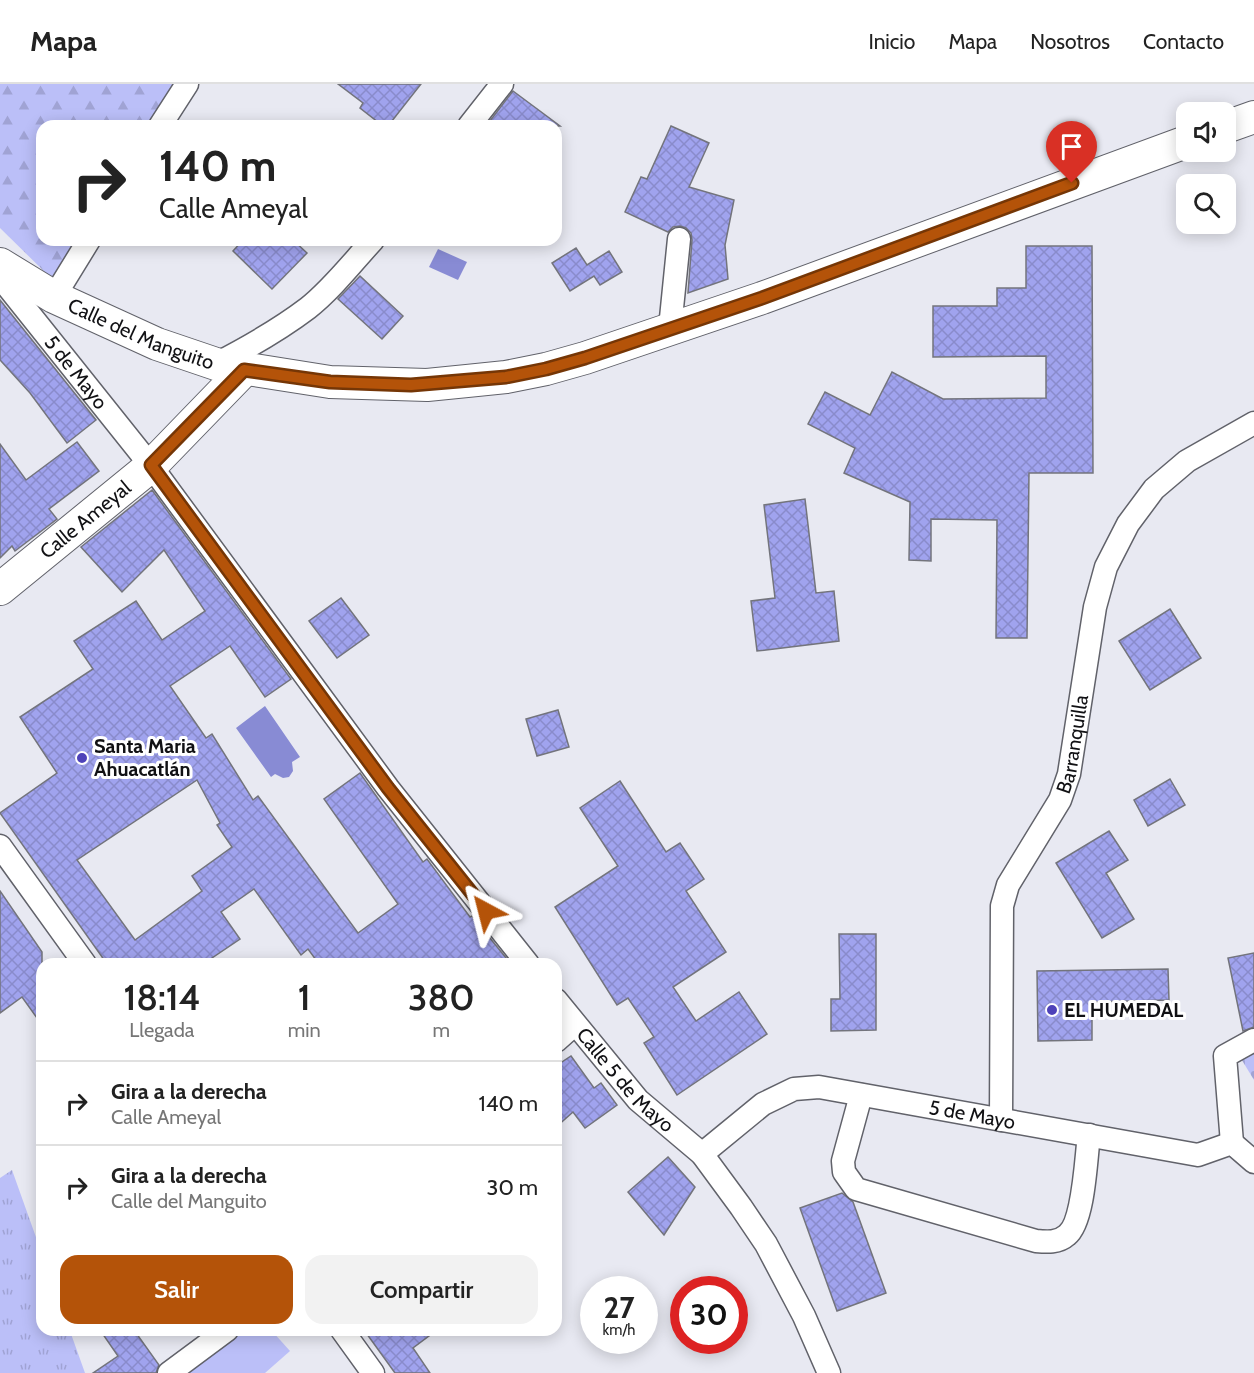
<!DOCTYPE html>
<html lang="es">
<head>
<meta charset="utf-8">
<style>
  :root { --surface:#fff; --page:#f2f2f2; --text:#222; --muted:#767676; --line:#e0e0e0; --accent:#b45309 }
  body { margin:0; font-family:Cabin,sans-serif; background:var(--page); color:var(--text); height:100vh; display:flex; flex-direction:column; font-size:22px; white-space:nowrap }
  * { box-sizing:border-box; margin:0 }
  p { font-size:20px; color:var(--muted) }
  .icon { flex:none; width:33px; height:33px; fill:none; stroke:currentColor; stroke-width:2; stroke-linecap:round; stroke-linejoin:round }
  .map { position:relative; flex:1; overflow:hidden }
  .details { position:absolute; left:36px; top:874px; width:526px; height:378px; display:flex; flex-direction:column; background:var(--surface); border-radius:18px; box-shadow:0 3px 15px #0003 }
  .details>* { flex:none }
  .guide { position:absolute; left:36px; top:36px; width:526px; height:126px; border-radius:18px; box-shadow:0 3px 15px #0003; background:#fff; color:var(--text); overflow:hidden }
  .fabs { position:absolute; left:1176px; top:18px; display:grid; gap:12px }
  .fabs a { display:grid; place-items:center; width:60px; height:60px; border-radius:12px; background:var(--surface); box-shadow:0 3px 15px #0003; font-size:30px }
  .speed { position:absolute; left:580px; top:1192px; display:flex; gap:12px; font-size:30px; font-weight:700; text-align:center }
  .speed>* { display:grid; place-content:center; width:78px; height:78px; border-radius:50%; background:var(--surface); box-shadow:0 3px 15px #0003; line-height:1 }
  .speed small { font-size:15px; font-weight:400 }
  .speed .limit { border:9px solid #d22; background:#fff; color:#111 }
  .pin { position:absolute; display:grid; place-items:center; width:51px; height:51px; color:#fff; margin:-62px -26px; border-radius:50% 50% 50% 0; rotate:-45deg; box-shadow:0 0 6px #0007 }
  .pin .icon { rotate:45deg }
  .me { position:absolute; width:66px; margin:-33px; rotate:322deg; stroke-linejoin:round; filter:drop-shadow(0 0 4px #0008) }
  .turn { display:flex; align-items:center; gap:21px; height:126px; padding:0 24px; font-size:27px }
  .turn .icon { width:78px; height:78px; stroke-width:2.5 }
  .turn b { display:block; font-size:42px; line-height:51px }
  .eta { display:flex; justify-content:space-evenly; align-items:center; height:102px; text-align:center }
  .eta b { font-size:36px; font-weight:600; line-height:42px }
  .primary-button { display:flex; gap:12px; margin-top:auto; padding:12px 24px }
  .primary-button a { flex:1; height:69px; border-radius:18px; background:var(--accent); color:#fff; font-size:24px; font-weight:600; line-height:69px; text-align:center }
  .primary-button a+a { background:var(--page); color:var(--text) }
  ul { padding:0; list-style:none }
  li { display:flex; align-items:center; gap:18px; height:84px; padding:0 24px; border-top:2px solid var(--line) }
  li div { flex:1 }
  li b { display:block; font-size:22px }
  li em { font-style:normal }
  header { display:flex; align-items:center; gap:36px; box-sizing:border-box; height:84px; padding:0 30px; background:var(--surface); border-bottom:2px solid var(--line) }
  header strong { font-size:28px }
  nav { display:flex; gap:33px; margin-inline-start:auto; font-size:21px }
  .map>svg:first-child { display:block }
  .grass { fill:url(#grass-tufts) }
  .forest { fill:url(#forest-firs) }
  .cemetery { fill:url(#cemetery-stones) }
  .park { fill:#bbbff8 }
  .water { fill:#888bd4 }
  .building { fill:url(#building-cross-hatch); stroke:#73747c; stroke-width:1.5; fill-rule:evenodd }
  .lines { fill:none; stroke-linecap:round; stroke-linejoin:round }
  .street-casing { stroke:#61626a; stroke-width:25 }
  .secondary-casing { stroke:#61626a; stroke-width:34 }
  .street { stroke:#fff; stroke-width:22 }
  .secondary { stroke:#fff; stroke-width:32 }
  .route-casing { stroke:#753606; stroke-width:15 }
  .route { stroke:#b45309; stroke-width:10 }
  .poi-dot { fill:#4e42b9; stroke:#fff; stroke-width:2 }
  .labels { text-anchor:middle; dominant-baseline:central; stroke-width:6; stroke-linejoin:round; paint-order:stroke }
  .street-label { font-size:20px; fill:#111114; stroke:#fff }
  .poi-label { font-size:20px; font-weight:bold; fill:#111114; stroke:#fff; text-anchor:start }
</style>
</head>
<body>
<header>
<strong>Mapa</strong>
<nav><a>Inicio</a><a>Mapa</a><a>Nosotros</a><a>Contacto</a></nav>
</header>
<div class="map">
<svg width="1254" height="1289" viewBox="0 0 1254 1289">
  <defs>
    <pattern id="grass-tufts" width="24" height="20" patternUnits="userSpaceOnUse" patternTransform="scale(1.5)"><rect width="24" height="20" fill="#bbbff8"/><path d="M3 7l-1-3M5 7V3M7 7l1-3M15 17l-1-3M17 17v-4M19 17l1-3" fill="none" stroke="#a0a3d4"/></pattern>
    <pattern id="forest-firs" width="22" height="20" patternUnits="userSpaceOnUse" patternTransform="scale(1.5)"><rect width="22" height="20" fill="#bbbff8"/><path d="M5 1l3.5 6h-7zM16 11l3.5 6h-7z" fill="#a0a3d4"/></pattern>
    <pattern id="cemetery-stones" width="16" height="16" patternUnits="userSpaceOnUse" patternTransform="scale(1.5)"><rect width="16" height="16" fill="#bbbff8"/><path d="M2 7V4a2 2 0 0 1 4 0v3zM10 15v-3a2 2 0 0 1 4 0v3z" fill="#a0a3d4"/></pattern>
    <pattern id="building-cross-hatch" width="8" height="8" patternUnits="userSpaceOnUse" patternTransform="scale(1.5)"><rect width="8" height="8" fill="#a0a3ee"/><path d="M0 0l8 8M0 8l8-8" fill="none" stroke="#898bcb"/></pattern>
  </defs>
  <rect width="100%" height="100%" fill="#e8e9f2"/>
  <polygon class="grass" points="12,1086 42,1170 42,1246 70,1247 85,1289 0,1289 0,1094"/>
  <polygon class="forest" points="0,0 180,0 154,42 42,42 42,156 82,156 55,198 0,144"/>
  <polygon class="cemetery" points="1254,965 1254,996 1240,973"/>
  <polygon class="park" points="230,1247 272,1247 290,1267 265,1289 181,1289"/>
  <g class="water">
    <polygon points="438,165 467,178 458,196 429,183"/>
    <polygon points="265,622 300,673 292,678 293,687 289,693 283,694 275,690 271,693 236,644"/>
  </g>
  <g class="building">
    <polygon points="338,0 421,0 388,42 383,42 360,24 363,19"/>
    <polygon points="513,7 560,42 486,42"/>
    <polygon points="671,42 709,59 689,103 734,116 725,161 728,195 688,209 692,156 691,149 686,144 680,142 673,143 668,148 625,128 641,93 647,95"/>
    <polygon points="243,156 293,156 307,169 272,205 233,167"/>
    <polygon points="1026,162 1092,162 1093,389 1029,389 1027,554 996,554 997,436 931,435 931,477 909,476 910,418 844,389 855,364 808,340 825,308 870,331 892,288 943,315 1046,314 1046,272 933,273 933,222 997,222 997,204 1026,204"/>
    <polygon points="576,164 587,181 609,167 622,188 600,201 594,192 570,207 552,179"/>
    <polygon points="360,192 403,232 382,255 338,215"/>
    <polygon points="0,216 96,336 67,359 30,309 0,276"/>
    <polygon points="77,358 99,387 49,425 57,435 15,467 12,462 0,474 0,360 26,396"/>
    <path d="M 152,406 L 291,595 L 265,613 L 230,562 L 170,602 L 206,654 L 212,650 L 253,716 L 258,712 L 358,849 L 398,820 L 324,715 L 360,689 L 423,778 L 427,775 L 470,833 L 472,832 L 511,880 L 319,880 L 308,865 L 301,871 L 254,805 L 221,828 L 240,855 L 203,880 L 107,880 L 0,729 L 57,689 L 20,633 L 93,585 L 74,557 L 136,517 L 162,556 L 205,527 L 164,466 L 122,508 L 81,463 ZM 197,696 L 220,739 L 217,741 L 232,763 L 192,792 L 202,807 L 135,856 L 77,776 Z"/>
    <polygon points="805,415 816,509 834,507 839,557 757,567 751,517 775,514 764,421"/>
    <polygon points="341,514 369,551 337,574 309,537"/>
    <polygon points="1170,525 1201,574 1150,606 1119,557"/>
    <polygon points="558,626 569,663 537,672 526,635"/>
    <polygon points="1170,695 1185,721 1148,742 1134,716"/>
    <polygon points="620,697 666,768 680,759 704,795 686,807 726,868 673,903 696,937 739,908 767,950 677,1011 644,959 654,953 628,914 617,921 555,823 618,782 580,724"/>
    <polygon points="1109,747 1128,776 1106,789 1134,835 1102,854 1056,779"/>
    <polygon points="0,807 42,868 42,941 22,913 0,929"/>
    <polygon points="839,850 876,850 876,946 831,947 831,915 840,915"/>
    <polygon points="1254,869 1254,943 1243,947 1228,874"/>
    <polygon points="1168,885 1169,916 1092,918 1092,956 1038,957 1037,887"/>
    <polygon points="571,972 594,1004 601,999 617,1021 585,1044 573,1028 556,1043 556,982"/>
    <polygon points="668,1073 695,1103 664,1151 628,1108"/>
    <polygon points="842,1109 853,1118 886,1209 837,1227 800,1124"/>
    <polygon points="100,1246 134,1246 159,1281 156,1289 93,1289 118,1272"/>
    <polygon points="364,1246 437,1246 413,1264 430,1289 395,1289"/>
  </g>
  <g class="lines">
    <g class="street-casing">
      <g id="street">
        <polyline points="160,42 187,0"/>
        <polyline points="469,42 502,0"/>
        <path id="s1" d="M 0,193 L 151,382 L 388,704 L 528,880"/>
        <polyline points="54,213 89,156"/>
        <polyline points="670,244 679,155"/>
        <path d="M 216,280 C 249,263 279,246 308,224 C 332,205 352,179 373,156"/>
        <polyline points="0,762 85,880"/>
        <path id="s2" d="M 556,916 L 638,1016 L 702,1070 L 741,1123 L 766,1160 L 804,1232 L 829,1289"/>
        <polyline points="556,957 575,940"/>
        <path d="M 861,1011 L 843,1077 L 844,1088 L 856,1105 L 1036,1157 C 1047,1158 1058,1159 1067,1151 C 1084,1138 1086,1073 1089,1051"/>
        <path id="s3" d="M 1001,1036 L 1002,822 L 1008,801 L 1060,716 L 1069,690 L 1095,523 L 1106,483 L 1128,440 L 1154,405 L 1187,377 L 1254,339"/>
        <polyline points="1232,1059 1225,972 1254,956"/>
        <path id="s4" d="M 702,1070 L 763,1020 L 794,1005 L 819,1003 L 1198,1071 L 1232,1059 L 1254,1078"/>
        <polyline points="342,1246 373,1289"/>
        <polyline points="169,1289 227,1246"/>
      </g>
    </g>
    <g class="secondary-casing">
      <g id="secondary">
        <polyline points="1226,43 1254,33"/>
        <path id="s5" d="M 0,180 L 54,213 L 157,260 L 216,280 L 330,298 L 427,301 L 467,297 L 506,293 L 546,285 L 585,274 L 762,214 L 1186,58"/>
        <path id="s6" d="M 0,505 L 151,382 L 244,286"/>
      </g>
    </g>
    <use href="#street" class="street"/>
    <use href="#secondary" class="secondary"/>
  </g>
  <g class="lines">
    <g class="route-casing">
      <polyline id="route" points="486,827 388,704 151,381 244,286 330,298 411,301 506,293 546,285 585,274 762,214 1072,99"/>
    </g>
    <use href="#route" class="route"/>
  </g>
  <g class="poi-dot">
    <circle cx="82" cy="674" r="6"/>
    <circle cx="1052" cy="926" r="6"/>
  </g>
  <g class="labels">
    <g class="street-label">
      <text stroke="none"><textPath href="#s5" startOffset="158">Calle del Manguito</textPath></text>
      <text stroke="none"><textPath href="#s1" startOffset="122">5 de Mayo</textPath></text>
      <text stroke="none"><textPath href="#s6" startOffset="110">Calle Ameyal</textPath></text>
      <text stroke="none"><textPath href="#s3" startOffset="393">Barranquilla</textPath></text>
      <text stroke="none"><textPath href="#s2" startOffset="106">Calle 5 de Mayo</textPath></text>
      <text stroke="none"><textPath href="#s4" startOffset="294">5 de Mayo</textPath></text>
    </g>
    <g class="poi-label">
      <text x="94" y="662">Santa Maria<tspan x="94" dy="23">Ahuacatlán</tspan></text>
      <text x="1064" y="926">EL HUMEDAL</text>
    </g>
  </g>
</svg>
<div class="fabs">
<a><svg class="icon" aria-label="sound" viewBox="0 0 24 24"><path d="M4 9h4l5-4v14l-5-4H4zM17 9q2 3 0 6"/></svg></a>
<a><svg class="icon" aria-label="search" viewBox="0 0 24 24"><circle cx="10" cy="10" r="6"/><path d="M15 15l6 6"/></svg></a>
</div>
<div class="speed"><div>27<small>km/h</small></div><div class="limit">30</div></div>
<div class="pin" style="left:1072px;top:99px;background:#d93025"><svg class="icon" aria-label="arrive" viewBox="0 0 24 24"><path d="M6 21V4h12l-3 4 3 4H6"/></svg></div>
<svg class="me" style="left:486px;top:827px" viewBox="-20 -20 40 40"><path d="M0-17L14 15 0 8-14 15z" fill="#b45309" stroke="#fff" stroke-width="4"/></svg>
<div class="guide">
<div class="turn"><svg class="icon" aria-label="right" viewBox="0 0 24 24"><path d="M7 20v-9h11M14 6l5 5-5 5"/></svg><div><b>140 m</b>Calle Ameyal</div></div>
</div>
<section class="details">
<div class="eta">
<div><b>18:14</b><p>Llegada</p></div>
<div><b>1</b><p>min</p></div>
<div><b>380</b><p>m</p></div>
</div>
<ul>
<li><svg class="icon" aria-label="right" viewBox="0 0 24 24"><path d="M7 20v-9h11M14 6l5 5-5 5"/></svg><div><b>Gira a la derecha</b><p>Calle Ameyal</p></div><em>140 m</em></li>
<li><svg class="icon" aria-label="right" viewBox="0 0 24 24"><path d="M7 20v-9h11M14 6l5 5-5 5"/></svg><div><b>Gira a la derecha</b><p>Calle del Manguito</p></div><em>30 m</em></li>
</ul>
<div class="primary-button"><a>Salir</a><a>Compartir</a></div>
</section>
</div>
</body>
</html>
